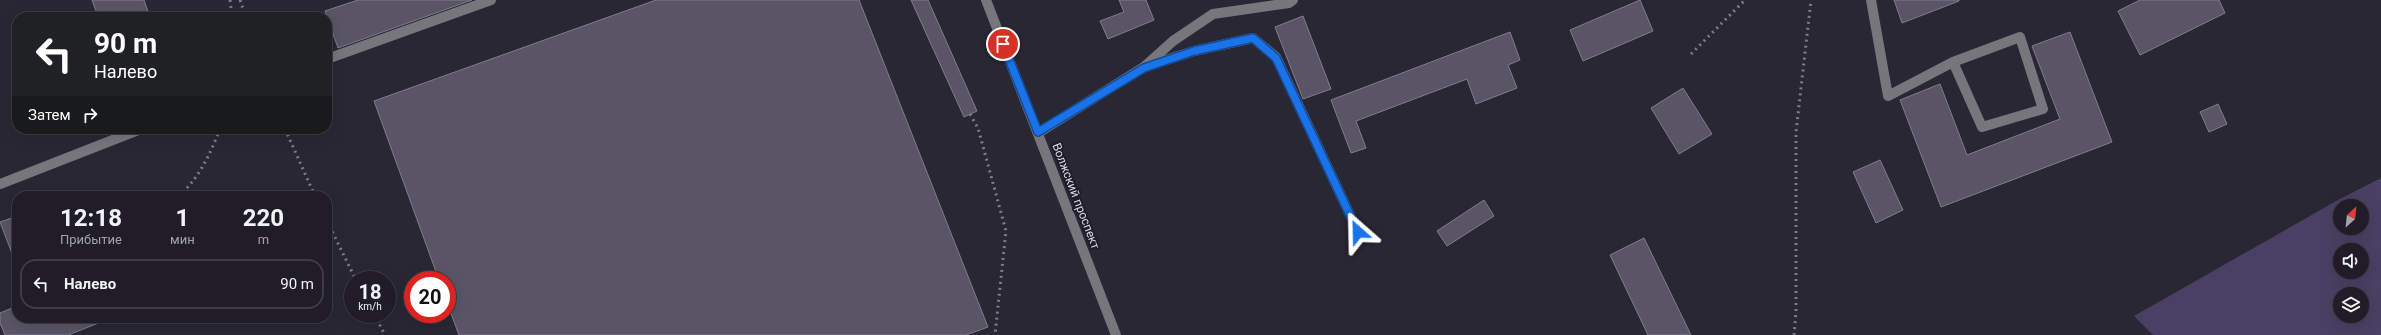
<!DOCTYPE html>
<html lang="ru">
<head>
<meta charset="utf-8">
<style>
  :root { --surface:#201d28; --page:#282630; --text:#f1f3f6; --muted:#a2a2a8; --line:#3d3b45 }
  body { margin:0; font-family:Roboto,sans-serif; background:var(--page); color:var(--text); height:100vh; display:flex; flex-direction:column; font-size:15px; white-space:nowrap }
  * { box-sizing:border-box; margin:0 }
  p { font-size:13px; color:var(--muted) }
  .icon { flex:none; width:22px; height:22px; fill:none; stroke:currentColor; stroke-width:2; stroke-linecap:round; stroke-linejoin:round }
  .map { position:relative; flex:1; overflow:hidden }
  .panel { position:absolute; left:12px; top:191px; width:320px; height:132px; display:flex; flex-direction:column; background:var(--surface); border-radius:16px; box-shadow:0 4px 16px #0002,0 0 0 1px var(--line) }
  .panel>* { flex:none }
  .hud { position:absolute; left:12px; top:12px; width:320px; height:122px; border-radius:16px; box-shadow:0 4px 16px #0002,0 0 0 1px var(--line); background:#202124; color:#fff; overflow:hidden }
  .needle { width:26px; rotate:27deg }
  .fabs { position:absolute; left:2333px; top:199px; display:grid; gap:8px }
  .fabs a { display:grid; place-items:center; width:36px; height:36px; border-radius:50%; background:var(--surface); box-shadow:0 4px 16px #0002,0 0 0 1px var(--line); font-size:20px }
  .speed { position:absolute; left:344px; top:271px; display:flex; gap:8px; font-size:20px; font-weight:700; text-align:center }
  .speed>* { display:grid; place-content:center; width:52px; height:52px; border-radius:50%; background:var(--surface); box-shadow:0 4px 16px #0002,0 0 0 1px var(--line); line-height:1 }
  .speed small { font-size:10px; font-weight:400 }
  .speed .limit { border:6px solid #d22; background:#fff; color:#111 }
  .pin { position:absolute; display:grid; place-items:center; width:34px; height:34px; color:#fff; margin:-17px; border:2px solid #fff; border-radius:50%; box-shadow:0 1px 4px #0007 }
  .me { position:absolute; width:44px; margin:-22px; rotate:335deg; stroke-linejoin:round; filter:drop-shadow(0 0 3px #0008) }
  .turn { display:flex; align-items:center; gap:14px; height:84px; padding:0 16px; font-size:18px }
  .turn .icon { width:52px; height:52px; stroke-width:2.5 }
  .turn b { display:block; font-size:28px; line-height:34px }
  .then { display:flex; align-items:center; height:38px; padding:0 16px; background:#0003; gap:8px; font-size:15px }
  .eta { display:flex; justify-content:space-evenly; align-items:center; height:68px; text-align:center }
  .eta b { font-size:24px; font-weight:700; line-height:28px }
  ul { padding:0; list-style:none }
  li { display:flex; align-items:center; gap:12px; height:50px; margin:0 8px 6px; padding:0 8px; border:2px solid var(--line); border-radius:16px }
  li div { flex:1 }
  li b { display:block; font-size:15px }
  li em { font-style:normal }
  .map>svg:first-child { display:block }
  .green { fill:#494063; fill-rule:evenodd }
  .building { fill:#595565; stroke:#807c8d }
  .lines { fill:none; stroke-linecap:round; stroke-linejoin:round }
  .minor { stroke:#77767d; stroke-width:10 }
  .rail { stroke:#7e7c88; stroke-width:3; stroke-dasharray:2 4; stroke-linecap:butt }
  .route-casing { stroke:#114b97; stroke-width:10 }
  .route { stroke:#1a73e8; stroke-width:7 }
  .labels { text-anchor:middle; dominant-baseline:central; stroke-width:4; stroke-linejoin:round; paint-order:stroke }
  .street-label { font-size:12px; fill:#dbd9e3; stroke:#201d2b }
</style>
</head>
<body>
<div class="map">
<svg width="2381" height="335" viewBox="0 0 2381 335">
  <rect width="100%" height="100%" fill="#2a2735"/>
  <path class="green" d="M 2381,178 L 2381,335 L 2153,335 L 2134,316 L 2338,200 ZM 2340,206 L 2362,206 L 2362,228 L 2340,228 ZM 2340,250 L 2362,250 L 2362,272 L 2340,272 ZM 2340,294 L 2362,294 L 2362,316 L 2340,316 Z"/>
  <g class="building">
    <polygon points="92,0 144,0 150,17 98,17"/>
    <polygon points="358,0 472,0 338,48 325,11"/>
    <polygon points="656,0 859,0 988,327 966,335 459,335 447,303 447,280 439,280 374,101"/>
    <polygon points="911,0 928,0 977,111 964,117"/>
    <polygon points="1119,0 1146,0 1154,20 1108,39 1100,21 1124,12"/>
    <polygon points="1640,0 1653,31 1583,61 1570,30"/>
    <polygon points="1894,0 1959,0 1959,1 1902,23"/>
    <polygon points="2140,0 2219,0 2225,13 2140,55 2118,11"/>
    <polygon points="1303,16 1331,89 1303,99 1275,27"/>
    <polygon points="1510,32 1520,60 1508,65 1517,88 1476,104 1467,79 1356,121 1366,148 1351,153 1331,100"/>
    <polygon points="2070,32 2112,142 1941,207 1900,100 1940,84 1967,155 2060,119 2032,46"/>
    <polygon points="1683,88 1712,134 1679,154 1651,108"/>
    <polygon points="2218,104 2227,124 2209,132 2200,112"/>
    <polygon points="1880,160 1903,210 1876,223 1853,172"/>
    <polygon points="1484,200 1494,216 1447,246 1437,231"/>
    <polygon points="17,216 17,264 16,264 0,222"/>
    <polygon points="1644,238 1691,335 1648,335 1610,255"/>
    <polygon points="17,306 17,318 109,319 68,335 5,335 0,323 0,313"/>
  </g>
  <g class="lines">
    <g class="minor">
      <polyline points="986,0 1116,335"/>
      <polyline points="1871,0 1888,96 1953,62 2020,37 2043,109 1982,127 1953,62"/>
      <polyline points="327,59 491,0"/>
      <polyline points="1144,67 1194,51 1253,38 1276,57 1358,232"/>
      <polyline points="1038,133 1144,67 1173,41 1213,14 1289,3 1293,0"/>
      <polyline points="0,184 141,129"/>
    </g>
    <g class="rail">
      <polyline points="230,0 232,17"/>
      <polyline points="240,0 246,17"/>
      <polyline points="1691,54 1745,0"/>
      <polyline points="970,114 978,128 1006,231 995,335"/>
      <polyline points="285,129 315,196"/>
      <path d="M 178,196 C 198,181 211,152 220,129"/>
      <polyline points="327,221 356,280"/>
      <polyline points="374,314 385,335"/>
      <polyline points="1794,335 1796,312 1796,132 1811,0"/>
    </g>
  </g>
  <g class="lines">
    <g class="route-casing">
      <polyline id="route" points="1003,44 1038,132 1144,68 1194,51 1253,38 1276,58 1358,232"/>
    </g>
    <use href="#route" class="route"/>
  </g>
  <g class="labels">
    <g class="street-label">
      <text transform="translate(1076 196) rotate(69)">Волжский проспект</text>
    </g>
  </g>
</svg>
<div class="fabs">
<a><svg class="needle" viewBox="-14 -14 28 28"><path d="M0-13l5 13h-10z" fill="#e53935"/><path d="M0 13l5-13h-10z" fill="#a2a2a8"/></svg></a>
<a><svg class="icon" aria-label="sound" viewBox="0 0 24 24"><path d="M4 9h4l5-4v14l-5-4H4zM17 9q2 3 0 6"/></svg></a>
<a><svg class="icon" aria-label="layers" viewBox="0 0 24 24"><path d="M12 4l9 5-9 5-9-5zM3 14l9 5 9-5"/></svg></a>
</div>
<div class="speed"><div>18<small>km/h</small></div><div class="limit">20</div></div>
<div class="pin" style="left:1003px;top:44px;background:#d93025"><svg class="icon" aria-label="arrive" viewBox="0 0 24 24"><path d="M6 21V4h12l-3 4 3 4H6"/></svg></div>
<svg class="me" style="left:1358px;top:232px" viewBox="-20 -20 40 40"><path d="M0-17L14 15 0 8-14 15z" fill="#1a73e8" stroke="#fff" stroke-width="4"/></svg>
<div class="hud">
<div class="turn"><svg class="icon" aria-label="left" viewBox="0 0 24 24"><path d="M17 20v-9H6M10 6l-5 5 5 5"/></svg><div><b>90 m</b>Налево</div></div>
<div class="then">Затем<svg class="icon" aria-label="right" viewBox="0 0 24 24"><path d="M7 20v-9h11M14 6l5 5-5 5"/></svg></div>
</div>
<section class="panel">
<div class="eta">
<div><b>12:18</b><p>Прибытие</p></div>
<div><b>1</b><p>мин</p></div>
<div><b>220</b><p>m</p></div>
</div>
<ul>
<li><svg class="icon" aria-label="left" viewBox="0 0 24 24"><path d="M17 20v-9H6M10 6l-5 5 5 5"/></svg><div><b>Налево</b></div><em>90 m</em></li>
</ul>
</section>
</div>
</body>
</html>
